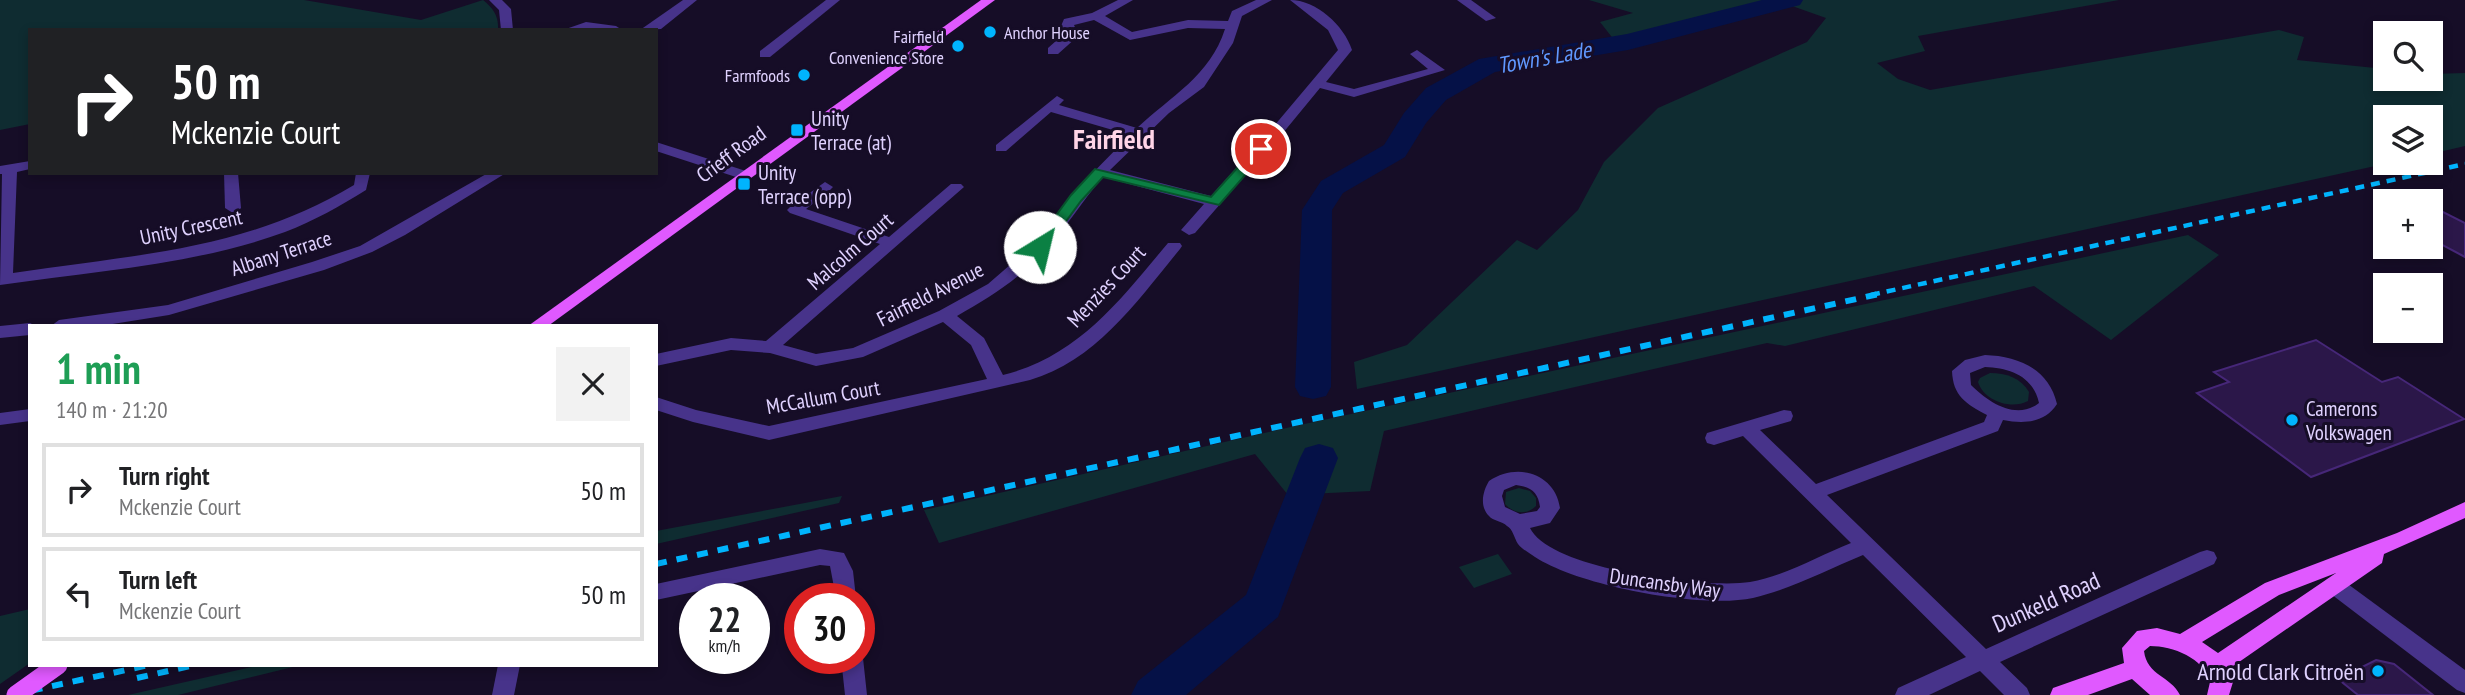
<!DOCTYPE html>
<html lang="en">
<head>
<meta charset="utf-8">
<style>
  :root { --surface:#fff; --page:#f2f2f2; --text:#202124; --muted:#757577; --line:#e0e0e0 }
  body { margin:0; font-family:"PT Sans Narrow",sans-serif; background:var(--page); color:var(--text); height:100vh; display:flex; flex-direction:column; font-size:26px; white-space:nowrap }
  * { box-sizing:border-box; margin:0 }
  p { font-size:23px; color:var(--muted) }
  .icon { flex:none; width:38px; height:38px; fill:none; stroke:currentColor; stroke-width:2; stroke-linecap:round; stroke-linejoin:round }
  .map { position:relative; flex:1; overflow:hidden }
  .side { position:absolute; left:28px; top:324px; width:630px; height:343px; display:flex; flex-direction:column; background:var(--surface); border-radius:0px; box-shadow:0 4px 10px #0003 }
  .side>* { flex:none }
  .banner { position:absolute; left:28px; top:28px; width:630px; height:147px; border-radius:0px; box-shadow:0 4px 10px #0003; background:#202124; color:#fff; overflow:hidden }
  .fabs { position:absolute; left:2373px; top:21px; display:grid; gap:14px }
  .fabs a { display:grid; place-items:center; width:70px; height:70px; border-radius:0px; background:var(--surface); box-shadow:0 4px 10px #0003; font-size:35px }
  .speed { position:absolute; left:679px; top:583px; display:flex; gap:14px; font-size:35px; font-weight:700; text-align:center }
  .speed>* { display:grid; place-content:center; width:91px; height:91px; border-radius:50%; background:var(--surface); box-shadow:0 4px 10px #0003; line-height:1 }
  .speed small { font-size:18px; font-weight:400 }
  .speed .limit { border:10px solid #d22; background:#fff; color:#111 }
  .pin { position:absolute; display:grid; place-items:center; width:60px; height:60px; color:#fff; margin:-30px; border:4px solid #fff; border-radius:50%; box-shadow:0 2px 7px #0007 }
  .me { position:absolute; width:77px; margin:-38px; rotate:36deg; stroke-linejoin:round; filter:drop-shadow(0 0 5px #0008) }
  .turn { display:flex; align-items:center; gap:24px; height:147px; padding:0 28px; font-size:32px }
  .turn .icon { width:91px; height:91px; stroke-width:2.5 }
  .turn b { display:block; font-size:49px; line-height:60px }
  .round { display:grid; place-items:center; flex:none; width:74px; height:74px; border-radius:0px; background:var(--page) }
  .head { display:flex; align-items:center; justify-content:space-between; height:119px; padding:0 28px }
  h1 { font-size:42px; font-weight:800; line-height:52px; color:#1e9e55 }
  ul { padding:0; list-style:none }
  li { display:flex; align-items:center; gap:21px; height:94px; margin:0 14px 10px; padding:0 14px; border:4px solid var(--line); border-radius:0px }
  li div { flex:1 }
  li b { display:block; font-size:26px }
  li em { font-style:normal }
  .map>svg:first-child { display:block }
  .green { fill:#0f2c31 }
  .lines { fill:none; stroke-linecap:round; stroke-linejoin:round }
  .river { fill:#051147; fill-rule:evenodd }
  .building { fill:#2b1749; stroke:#462778; stroke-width:2 }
  .minor { fill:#47338a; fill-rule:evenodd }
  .tertiary { fill:#47338a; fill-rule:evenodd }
  .primary { fill:#e059ff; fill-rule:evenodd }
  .rail-far1 { stroke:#00b4fd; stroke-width:4.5; stroke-dasharray:9 7; stroke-linecap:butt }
  .rail { stroke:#00b4fd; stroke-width:6; stroke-dasharray:11 10; stroke-linecap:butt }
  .primary-bridge { stroke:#e059ff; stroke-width:19 }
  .route { fill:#0b8043; stroke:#07532c; stroke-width:2 }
  .poi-dot { fill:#00b4fd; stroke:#160d27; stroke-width:2.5 }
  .labels { text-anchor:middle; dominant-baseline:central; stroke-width:6; stroke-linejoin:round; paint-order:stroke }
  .far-poi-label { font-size:18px; fill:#e0d2ff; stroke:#160d27; text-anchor:end }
  .poi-label { font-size:21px; fill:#e0d2ff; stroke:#160d27; text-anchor:start }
  .street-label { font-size:21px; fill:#e0d2ff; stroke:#160d27 }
  .water-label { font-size:23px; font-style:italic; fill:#6098ff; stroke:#160d27 }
  .near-street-label { font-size:24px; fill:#e0d2ff; stroke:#160d27 }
  .near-poi-label { font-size:24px; fill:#e0d2ff; stroke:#160d27; text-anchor:end }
  .district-label { font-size:28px; font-weight:bold; fill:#ffd4e7; stroke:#160d27 }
</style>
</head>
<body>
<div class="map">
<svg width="2465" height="695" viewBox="0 0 2465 695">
  <rect width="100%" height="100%" fill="#160d27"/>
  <g class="green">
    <path d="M 0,0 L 304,0 L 421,20 L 483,0 C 493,8 499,16 498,30 L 30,30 L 30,124 L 0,130 Z"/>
    <polygon points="1589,0 2119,0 1918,36 1925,51 1877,63 1898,79 1930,90 2279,30 2304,37 2297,60 2385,69 2385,79 2431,79 2431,74 2465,73 2465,146 2431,154 2431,117 2385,117 2385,163 2389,163 1357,389 1354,362 1407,345 1517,240 1537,250 1578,210 1604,162 1658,108 1807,42 1826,18 1778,1 1622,50 1600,22 1633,13"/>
    <polygon points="2188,235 2219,255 2111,340 2034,286 1785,346 1767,343 1384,431 1370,491 1288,495 1255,454 939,543 924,510 1295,426"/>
    <path d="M 1990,373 C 2006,373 2021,378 2029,392 L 2028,401 C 2011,410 1984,401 1978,382 L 1980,378 Z"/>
    <path d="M 1519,488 L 1530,491 L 1536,498 L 1536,506 C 1526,516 1513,513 1505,504 L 1506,492 Z"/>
    <polygon points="842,496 839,503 656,544 656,531"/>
    <polygon points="1498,554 1512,574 1474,588 1459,567"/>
    <polygon points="30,609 30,663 0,684 0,616"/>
    <polygon points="260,665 301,665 178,695 128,695"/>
  </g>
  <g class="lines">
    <g class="river">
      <polygon points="1762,0 1803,0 1800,5 1628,50 1495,72 1446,100 1426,123 1405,157 1343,193 1332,210 1331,387 1326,396 1313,399 1300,396 1295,387 1302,210 1321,181 1384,145 1404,113 1426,88 1479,59 1627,34"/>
      <polygon points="1319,444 1333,448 1338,458 1278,617 1186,695 1131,695 1138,681 1246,595 1300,458 1305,448"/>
    </g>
  </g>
  <g class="building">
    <polygon points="2431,206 2465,223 2465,257 2431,239"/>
    <polygon points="2316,340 2382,382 2398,377 2464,419 2311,477 2197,393 2229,382 2214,372"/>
    <polygon points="2376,660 2394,664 2433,695 2358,695 2338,679"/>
  </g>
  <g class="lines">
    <g class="minor">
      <polygon points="683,0 697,0 661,29 640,30"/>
      <polygon points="826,0 840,0 770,57 760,57 760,51"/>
      <path d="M 1118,0 L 1133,0 L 1105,16 L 1132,32 L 1188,20 L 1228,21 L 1232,11 L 1256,0 L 1272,0 L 1242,16 L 1233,43 L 1204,87 L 1169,113 L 1110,170 L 1211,196 L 1256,146 L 1266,146 L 1268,149 L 1195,233 L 1189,235 L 1181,230 L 1204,204 L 1103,177 C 1082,201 1066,228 1045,251 C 1019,279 989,298 957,316 L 984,338 L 1003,375 C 1079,356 1120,300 1168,243 L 1180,243 L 1182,246 L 1180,249 C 1138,300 1096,361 1030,380 L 769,440 L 693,422 L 656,410 L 656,397 L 696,410 L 769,426 L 987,379 L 971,345 L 943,322 L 863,357 L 816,366 L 770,353 L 731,350 L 656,366 L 656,354 L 731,338 L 766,341 L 880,244 L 790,213 L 787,210 L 790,207 L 825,182 L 833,187 L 830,190 L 806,209 L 889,237 L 951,184 L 961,184 L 964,187 L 783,345 L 816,354 L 853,348 L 939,311 L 988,284 L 1034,244 L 1071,195 L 1130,135 L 1051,112 L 1006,151 L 996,151 L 996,145 L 1057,96 L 1064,100 L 1059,105 L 1137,128 C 1171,96 1210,76 1225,29 L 1188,28 L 1130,40 L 1094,20 L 1074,25 L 1078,34 L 1077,37 L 1058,54 L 1048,54 L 1048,48 L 1065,33 L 1061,26 L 1064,19 L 1092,13 Z"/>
      <path d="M 1290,0 C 1316,0 1344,25 1352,50 L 1326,82 L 1354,89 L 1428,69 L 1410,54 L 1417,50 L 1445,70 L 1354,97 L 1320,88 L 1278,139 L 1268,139 L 1268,133 L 1338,50 L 1328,30 Z"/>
      <polygon points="1457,0 1471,0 1496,18 1486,21"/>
      <polygon points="586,22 616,26 622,30 563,30"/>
      <path d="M 30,161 L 30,169 L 17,172 L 13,273 C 137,254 244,251 354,185 L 356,173 L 370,173 L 366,190 C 340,206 314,221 285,232 C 195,265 95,271 0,285 L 2,174 L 0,174 L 0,166 Z"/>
      <polygon points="224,173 238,173 241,208 238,211 233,213 225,208"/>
      <polygon points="488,173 506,173 405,235 372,252 324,270 169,315 100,326 51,326 59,320 168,305 312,262 360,246"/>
      <polygon points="30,323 36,326 30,326 30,335 0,338 0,326"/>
      <path d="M 1985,355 C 2018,356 2049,369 2057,404 C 2045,423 2024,424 2003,420 L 1998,431 L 1827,495 L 1986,649 L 2200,552 L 2207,550 L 2214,552 L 2217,558 L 2214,564 L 2000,662 L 2027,688 L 2030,695 L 2004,695 L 1980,671 L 1929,695 L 1895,695 L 1898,688 L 1966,657 L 1863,555 C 1827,570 1791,589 1753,598 C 1702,609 1579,586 1535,557 C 1529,553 1522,549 1518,544 C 1514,538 1513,529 1507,526 C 1502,521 1493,521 1489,516 C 1479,506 1483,491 1489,481 C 1517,462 1555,473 1560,508 L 1550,523 L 1530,528 C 1550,570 1707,589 1750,582 C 1785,576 1818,556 1851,543 L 1743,436 L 1714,445 L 1707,443 L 1705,438 L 1707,433 L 1784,410 L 1791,411 L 1793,416 L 1791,421 L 1760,430 L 1816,484 L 1984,422 L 1987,415 C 1966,404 1953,396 1952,371 L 1965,360 ZM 1985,367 C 2010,368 2033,376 2039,403 C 2016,421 1988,402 1971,385 L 1970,373 ZM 1516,485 C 1531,487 1538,492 1540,507 L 1537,511 L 1520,514 L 1505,507 L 1502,496 L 1504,490 Z"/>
      <polygon points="820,549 844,553 853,571 856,598 836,598 830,566 820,565 656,600 656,584"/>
      <polygon points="2334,577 2341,579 2465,670 2465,693 2457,690 2327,591 2323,585 2327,579"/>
      <polygon points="859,651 863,658 867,695 845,695 841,658 859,658"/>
      <polygon points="498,665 520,665 514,695 492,695"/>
    </g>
    <g class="tertiary">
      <polygon points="489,0 502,0 511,9 513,30 501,30 499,10"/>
      <polygon points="656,142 749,172 751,175 749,178 739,178 656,151"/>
      <polygon points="30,409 30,421 0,425 0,413"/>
    </g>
    <g class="primary">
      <polygon points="981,0 995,0 548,326 528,326"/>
      <path d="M 2465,502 L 2465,518 L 2384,554 L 2382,563 L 2229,669 L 2233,682 L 2229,695 L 2207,695 L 2210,682 C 2204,658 2173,646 2150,646 L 2144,651 C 2147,676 2171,676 2180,695 L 2150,695 L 2132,679 L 2088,695 L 2050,695 L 2053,688 L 2124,663 L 2122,648 L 2137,631 L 2157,628 L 2180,634 L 2265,583 L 2397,533 ZM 2336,573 L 2218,653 L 2202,642 L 2279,595 Z"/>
    </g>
    <polyline class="rail-far1" points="1871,295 2465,164"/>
    <g class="rail">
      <polyline points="656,564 1879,294"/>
      <polyline points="137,678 195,665"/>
      <polyline points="11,695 149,665"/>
    </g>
    <polyline class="primary-bridge" points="16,695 58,665"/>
  </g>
  <polygon class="route" points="1257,146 1268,149 1219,205 1103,177 1081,201 1045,250 1040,251 1033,247 1071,195 1095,169 1211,197"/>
  <g class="poi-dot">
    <circle cx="990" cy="32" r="7"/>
    <circle cx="958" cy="46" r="7"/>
    <circle cx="804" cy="75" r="7"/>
    <rect x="790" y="123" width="14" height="14" rx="3.5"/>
    <rect x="737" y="177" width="14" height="14" rx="3.5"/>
    <circle cx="2292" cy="420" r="7"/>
    <circle cx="2378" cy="671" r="7"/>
  </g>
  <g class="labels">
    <g class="far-poi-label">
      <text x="1004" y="32" text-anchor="start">Anchor House</text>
      <text x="944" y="36">Fairfield<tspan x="944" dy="21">Convenience Store</tspan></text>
      <text x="790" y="75">Farmfoods</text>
    </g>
    <g class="poi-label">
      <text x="811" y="118">Unity<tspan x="811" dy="24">Terrace (at)</tspan></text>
      <text x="758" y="172">Unity<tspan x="758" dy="24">Terrace (opp)</tspan></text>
      <text x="2306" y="408">Camerons<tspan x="2306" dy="24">Volkswagen</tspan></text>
    </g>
    <g class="street-label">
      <text transform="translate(731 154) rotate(-36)">Crieff Road</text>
      <text transform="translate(191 227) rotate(-12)">Unity Crescent</text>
      <text transform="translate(850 251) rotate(-41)">Malcolm Court</text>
      <text transform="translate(281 253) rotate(-18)">Albany Terrace</text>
      <text transform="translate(1106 286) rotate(-47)">Menzies Court</text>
      <text transform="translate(930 294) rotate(-27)">Fairfield Avenue</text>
      <text transform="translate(823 397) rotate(-10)">McCallum Court</text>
      <text transform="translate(1665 583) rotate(8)">Duncansby Way</text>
    </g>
    <g class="water-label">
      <text transform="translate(1544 57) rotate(-10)">Town's Lade</text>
    </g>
    <g class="near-street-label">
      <text transform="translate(2046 602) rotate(-24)">Dunkeld Road</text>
    </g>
    <g class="near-poi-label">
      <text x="2364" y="671">Arnold Clark Citroën</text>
    </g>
    <g class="district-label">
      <text x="1114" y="138">Fairfield</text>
    </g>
  </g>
</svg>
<div class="fabs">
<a><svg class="icon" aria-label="search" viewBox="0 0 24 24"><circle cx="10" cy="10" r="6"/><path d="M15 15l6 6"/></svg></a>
<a><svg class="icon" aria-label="layers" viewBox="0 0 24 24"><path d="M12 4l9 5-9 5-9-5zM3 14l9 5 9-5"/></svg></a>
<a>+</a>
<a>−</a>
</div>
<div class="speed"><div>22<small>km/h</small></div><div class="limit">30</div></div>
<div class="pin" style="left:1261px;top:149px;background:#d93025"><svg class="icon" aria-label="arrive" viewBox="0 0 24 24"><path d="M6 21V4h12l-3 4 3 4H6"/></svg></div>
<svg class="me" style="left:1040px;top:247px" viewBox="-20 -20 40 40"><circle r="19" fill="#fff"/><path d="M0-13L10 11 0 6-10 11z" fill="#0b8043"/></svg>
<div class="banner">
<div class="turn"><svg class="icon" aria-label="right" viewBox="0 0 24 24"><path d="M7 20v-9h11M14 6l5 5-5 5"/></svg><div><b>50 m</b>Mckenzie Court</div></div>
</div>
<section class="side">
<div class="head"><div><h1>1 min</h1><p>140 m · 21:20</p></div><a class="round"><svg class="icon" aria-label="close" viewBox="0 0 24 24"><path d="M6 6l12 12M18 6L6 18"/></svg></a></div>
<ul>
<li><svg class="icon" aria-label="right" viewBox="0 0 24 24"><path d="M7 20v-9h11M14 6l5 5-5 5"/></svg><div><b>Turn right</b><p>Mckenzie Court</p></div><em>50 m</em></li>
<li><svg class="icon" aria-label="left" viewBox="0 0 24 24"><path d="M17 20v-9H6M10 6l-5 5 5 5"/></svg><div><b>Turn left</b><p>Mckenzie Court</p></div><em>50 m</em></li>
</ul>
</section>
</div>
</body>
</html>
